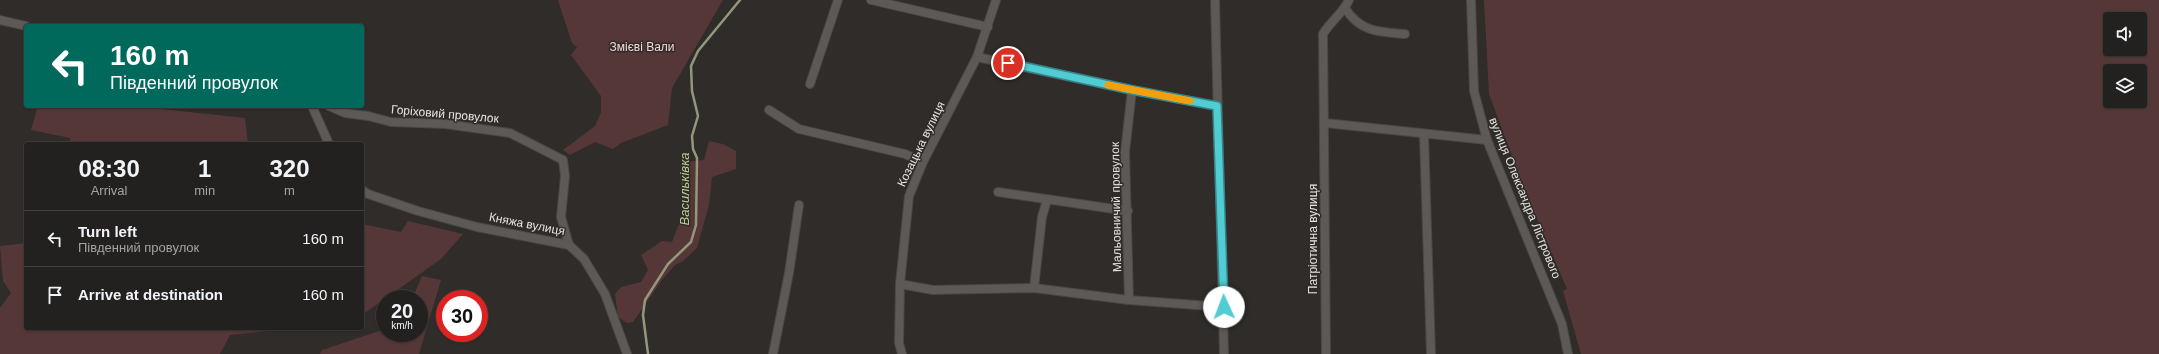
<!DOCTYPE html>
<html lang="en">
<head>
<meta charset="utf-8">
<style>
  :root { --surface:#23211f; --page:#2b2928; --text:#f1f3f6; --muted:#a3a3a4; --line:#403e3d }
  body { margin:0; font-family:Arial,sans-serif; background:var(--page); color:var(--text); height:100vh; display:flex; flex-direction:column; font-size:15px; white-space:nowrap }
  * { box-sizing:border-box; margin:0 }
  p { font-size:13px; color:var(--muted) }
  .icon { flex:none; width:22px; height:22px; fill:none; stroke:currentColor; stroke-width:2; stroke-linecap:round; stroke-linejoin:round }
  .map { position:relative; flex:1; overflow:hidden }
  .details { position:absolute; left:24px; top:142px; width:340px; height:188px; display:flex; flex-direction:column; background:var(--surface); border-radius:4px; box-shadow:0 1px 3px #0004,0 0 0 1px var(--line) }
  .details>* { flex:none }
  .banner { position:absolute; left:24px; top:24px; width:340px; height:84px; border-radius:4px; box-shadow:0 1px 3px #0004,0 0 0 1px var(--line); background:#00695c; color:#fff; overflow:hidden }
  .controls { position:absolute; left:2103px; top:12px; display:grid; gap:8px }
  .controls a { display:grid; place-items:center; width:44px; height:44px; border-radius:4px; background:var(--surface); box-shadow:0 1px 3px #0004,0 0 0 1px var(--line); font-size:20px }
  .speed { position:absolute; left:376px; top:290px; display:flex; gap:8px; font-size:20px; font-weight:700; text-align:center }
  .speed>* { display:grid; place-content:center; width:52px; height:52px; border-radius:50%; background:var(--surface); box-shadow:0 1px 3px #0004,0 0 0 1px var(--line); line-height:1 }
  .speed small { font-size:10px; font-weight:400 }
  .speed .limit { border:6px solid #d22; background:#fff; color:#111 }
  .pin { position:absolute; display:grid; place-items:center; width:34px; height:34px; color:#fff; margin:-17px; border:2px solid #fff; border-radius:50%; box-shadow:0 1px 4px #0007 }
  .me { position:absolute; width:44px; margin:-22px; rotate:358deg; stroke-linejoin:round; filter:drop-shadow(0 0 3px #0008) }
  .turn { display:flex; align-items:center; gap:14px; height:84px; padding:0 20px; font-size:18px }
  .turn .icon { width:52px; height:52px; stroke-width:2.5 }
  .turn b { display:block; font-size:28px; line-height:34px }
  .eta { display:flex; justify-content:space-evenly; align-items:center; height:68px; text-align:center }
  .eta b { font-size:24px; font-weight:600; line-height:28px }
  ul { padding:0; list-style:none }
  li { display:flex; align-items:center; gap:12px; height:56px; padding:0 20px; border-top:1px solid var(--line) }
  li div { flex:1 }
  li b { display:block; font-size:15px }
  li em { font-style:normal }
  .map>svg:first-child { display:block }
  .green { fill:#563737; fill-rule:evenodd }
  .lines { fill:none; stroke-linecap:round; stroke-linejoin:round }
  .stream { stroke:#91987c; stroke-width:2.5 }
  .street-casing { stroke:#494744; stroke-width:10 }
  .street { stroke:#5d5956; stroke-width:8 }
  .route-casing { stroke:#358589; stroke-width:10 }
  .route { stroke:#51ccd3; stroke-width:7 }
  .slow { stroke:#f59e0b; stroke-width:7 }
  .labels { text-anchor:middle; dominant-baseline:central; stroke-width:3; stroke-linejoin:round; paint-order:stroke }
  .park-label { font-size:12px; fill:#f8d8d7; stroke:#2f2c29 }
  .street-label { font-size:12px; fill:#e6e4e2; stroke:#2f2c29 }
  .water-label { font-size:13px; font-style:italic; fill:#bbcf8d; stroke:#2f2c29 }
</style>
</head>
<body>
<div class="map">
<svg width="2159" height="354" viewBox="0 0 2159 354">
  <rect width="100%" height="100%" fill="#2f2c29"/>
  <g class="green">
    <polygon points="558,0 723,0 672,88 668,125 621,143 613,149 595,142 570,155 563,150 595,126 601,112 601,96 571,55 577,47 572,43"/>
    <path d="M 1484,0 L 2159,0 L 2159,354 L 1581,354 L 1563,291 L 1567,289 L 1522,183 L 1489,94 ZM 2110,19 L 2140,19 L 2140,49 L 2110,49 ZM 2110,71 L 2140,71 L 2140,101 L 2110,101 Z"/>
    <polygon points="38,106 133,106 245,118 248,144 70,144 70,138 31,130"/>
    <polygon points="709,141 723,144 736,151 736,169 712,177 709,205 697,248 683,261 675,265 662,280 633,322 627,323 618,317 615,294 621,287 641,282 648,270 641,255 662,241 672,242 684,211 680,172 685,162 704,160"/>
    <polygon points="408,221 463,234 441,259 362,315 362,224 401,232"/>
    <polygon points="26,243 26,328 294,328 230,335 220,354 0,354 0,308 11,293 3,281 0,246"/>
    <polygon points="422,276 441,280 419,354 320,354 322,350 385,329 385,333 419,333 419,299 412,299"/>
  </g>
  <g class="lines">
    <polyline class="stream" points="648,354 643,315 645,300 668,264 691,242 696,225 697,158 693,149 692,136 698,116 692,91 691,66 698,51 740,0"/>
    <g class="street-casing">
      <g id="street">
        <polyline points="871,0 988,27"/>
        <polyline points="1215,0 1224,354"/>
        <polyline points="1471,0 1474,91 1487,140 1562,324 1568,354"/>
        <path d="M 1345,8 C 1360,32 1379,32 1405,34"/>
        <polyline points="0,20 26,26"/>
        <polyline points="977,57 1132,90 1217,106"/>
        <polyline points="810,84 838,0"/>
        <polyline points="312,106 329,144"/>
        <polyline points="329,106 345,113 368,116 391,122 445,124 510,133 563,160 565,176 561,217 569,245"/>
        <polyline points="769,110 799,129 905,154 923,162"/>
        <polyline points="1325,123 1487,140"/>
        <polyline points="1424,135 1431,354"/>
        <polyline points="362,190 368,194 418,211 477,227 569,245 584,259 605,294 627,354"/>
        <polyline points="998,192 1128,211"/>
        <polyline points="900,284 933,290 1034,288 1129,300 1223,307"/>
        <polyline points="1034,288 1042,217 1047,200"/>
        <polyline points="1129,300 1125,152 1132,90"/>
        <polyline points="773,354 789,273 799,205"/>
        <polyline points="902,354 899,343 900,284 909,196 923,162 977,57 996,0"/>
        <path d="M 1326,354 L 1323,34 C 1330,22 1343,13 1349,0"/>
      </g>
    </g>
    <use href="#street" class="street"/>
  </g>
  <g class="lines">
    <g class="route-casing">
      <polyline id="route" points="1008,63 1132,90 1217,106 1224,307"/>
    </g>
    <use href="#route" class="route"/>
    <polyline class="slow" points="1108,85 1190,101"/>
  </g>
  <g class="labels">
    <g class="park-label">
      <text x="642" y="47">Змієві Вали</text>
    </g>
    <g class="street-label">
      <text transform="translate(445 114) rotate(5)">Горіховий провулок</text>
      <text transform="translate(921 144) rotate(-64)">Козацька вулиця</text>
      <text transform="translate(1525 198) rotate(68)">вулиця Олександра Лістрового</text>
      <text transform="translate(1116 207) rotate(-91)">Мальовничий провулок</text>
      <text transform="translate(527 224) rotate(11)">Княжа вулиця</text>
      <text transform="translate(1313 239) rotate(-90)">Патріотична вулиця</text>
    </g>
    <g class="water-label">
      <text transform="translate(684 189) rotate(-90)">Васильківка</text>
    </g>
  </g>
</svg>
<div class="controls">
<a><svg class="icon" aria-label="sound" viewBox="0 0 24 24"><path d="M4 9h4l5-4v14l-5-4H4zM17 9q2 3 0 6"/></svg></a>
<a><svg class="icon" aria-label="layers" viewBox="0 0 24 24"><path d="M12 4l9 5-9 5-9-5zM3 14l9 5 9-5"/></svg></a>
</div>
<div class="speed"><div>20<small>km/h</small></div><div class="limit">30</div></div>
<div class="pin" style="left:1008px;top:63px;background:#d93025"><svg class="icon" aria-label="arrive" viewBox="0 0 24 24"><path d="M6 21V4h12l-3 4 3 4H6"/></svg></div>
<svg class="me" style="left:1224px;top:307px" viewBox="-20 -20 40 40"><circle r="19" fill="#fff"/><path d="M0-13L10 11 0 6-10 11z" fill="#51ccd3"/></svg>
<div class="banner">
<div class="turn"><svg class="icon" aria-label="left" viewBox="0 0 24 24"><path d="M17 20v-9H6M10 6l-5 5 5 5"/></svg><div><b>160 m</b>Південний провулок</div></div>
</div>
<section class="details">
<div class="eta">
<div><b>08:30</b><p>Arrival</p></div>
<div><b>1</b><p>min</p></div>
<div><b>320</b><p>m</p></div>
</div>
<ul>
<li><svg class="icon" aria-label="left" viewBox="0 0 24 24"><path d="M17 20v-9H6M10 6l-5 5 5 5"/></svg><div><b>Turn left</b><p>Південний провулок</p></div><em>160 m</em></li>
<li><svg class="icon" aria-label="arrive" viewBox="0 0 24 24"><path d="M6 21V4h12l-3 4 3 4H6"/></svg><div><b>Arrive at destination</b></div><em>160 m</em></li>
</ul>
</section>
</div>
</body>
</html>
